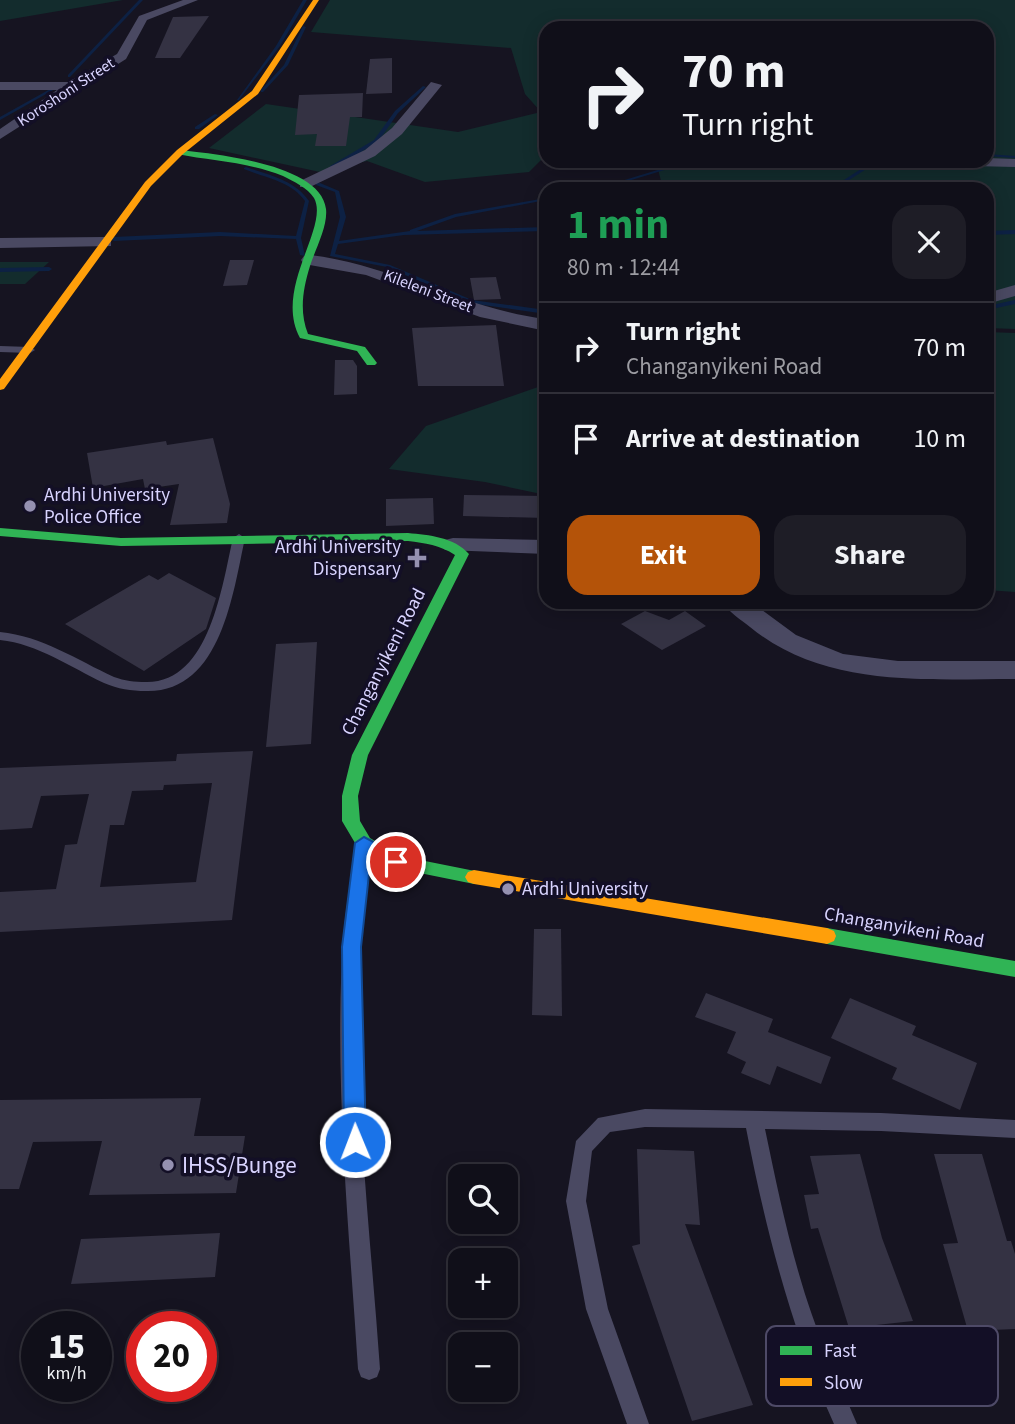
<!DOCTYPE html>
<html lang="en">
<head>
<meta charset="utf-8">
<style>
  :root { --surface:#100f19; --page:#1e1d26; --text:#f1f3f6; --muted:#9c9ca2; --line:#302f38; --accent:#b45309 }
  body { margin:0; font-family:"Source Sans 3",sans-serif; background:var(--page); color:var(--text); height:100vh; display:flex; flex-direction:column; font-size:26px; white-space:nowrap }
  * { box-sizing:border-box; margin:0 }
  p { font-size:23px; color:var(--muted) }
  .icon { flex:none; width:38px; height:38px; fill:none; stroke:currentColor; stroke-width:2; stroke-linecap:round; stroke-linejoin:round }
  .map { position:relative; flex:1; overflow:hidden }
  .details { position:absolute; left:539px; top:182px; width:455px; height:427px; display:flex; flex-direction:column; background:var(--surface); border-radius:21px; box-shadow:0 4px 18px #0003,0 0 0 2px var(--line) }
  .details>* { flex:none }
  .guide { position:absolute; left:539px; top:21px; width:455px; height:147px; border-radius:21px; box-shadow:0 4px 18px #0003,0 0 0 2px var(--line); background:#100f19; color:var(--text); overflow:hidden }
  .controls { position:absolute; left:448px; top:1164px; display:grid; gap:14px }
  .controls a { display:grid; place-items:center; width:70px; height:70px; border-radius:14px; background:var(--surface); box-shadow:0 4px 18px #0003,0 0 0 2px var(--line); font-size:35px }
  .speed { position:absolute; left:21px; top:1311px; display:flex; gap:14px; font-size:35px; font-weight:700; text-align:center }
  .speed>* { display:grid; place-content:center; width:91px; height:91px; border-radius:50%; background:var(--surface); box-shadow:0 4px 18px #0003,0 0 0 2px var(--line); line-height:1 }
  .speed small { font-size:18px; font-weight:400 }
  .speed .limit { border:10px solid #d22; background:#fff; color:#111 }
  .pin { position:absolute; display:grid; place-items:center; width:60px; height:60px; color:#fff; margin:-30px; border:4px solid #fff; border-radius:50%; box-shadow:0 2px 7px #0007 }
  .me { position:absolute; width:77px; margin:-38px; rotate:359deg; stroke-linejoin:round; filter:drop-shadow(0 0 5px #0008) }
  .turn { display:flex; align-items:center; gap:24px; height:147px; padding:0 28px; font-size:32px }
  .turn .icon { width:91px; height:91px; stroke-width:2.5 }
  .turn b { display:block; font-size:49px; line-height:60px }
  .round { display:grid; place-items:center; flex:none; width:74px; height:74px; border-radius:21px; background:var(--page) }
  .overview { display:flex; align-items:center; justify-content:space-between; height:119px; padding:0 28px }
  h1 { font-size:42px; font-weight:700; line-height:52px; color:#1e9e55 }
  .button { display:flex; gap:14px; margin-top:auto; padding:14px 28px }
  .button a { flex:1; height:80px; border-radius:21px; background:var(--accent); color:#fff; font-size:28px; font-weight:700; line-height:80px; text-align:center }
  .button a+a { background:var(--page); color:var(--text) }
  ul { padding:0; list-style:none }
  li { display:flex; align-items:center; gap:21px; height:91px; padding:0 28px; border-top:2px solid var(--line) }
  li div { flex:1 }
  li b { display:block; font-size:26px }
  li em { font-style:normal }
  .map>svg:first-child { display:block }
  .green { fill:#132c2d }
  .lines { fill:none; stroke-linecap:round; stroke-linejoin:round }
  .stream { fill:#0d2144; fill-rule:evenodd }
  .building { fill:#343243; fill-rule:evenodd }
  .lane { fill:#4a4962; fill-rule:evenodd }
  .street { fill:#4a4962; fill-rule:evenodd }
  .fast { fill:#30b455; fill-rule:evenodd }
  .slow { fill:#ff9f0a; fill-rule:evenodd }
  .route { fill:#1a73e8; stroke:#114b97; stroke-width:2 }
  .poi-dot { fill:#9591b1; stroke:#130f26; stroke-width:2.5 }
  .labels { text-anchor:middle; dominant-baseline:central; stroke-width:7; stroke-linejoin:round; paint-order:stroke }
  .far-street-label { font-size:16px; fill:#d9d4ff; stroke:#130f26 }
  .poi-label { font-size:19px; fill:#d9d4ff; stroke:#130f26; text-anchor:start }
  .street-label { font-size:19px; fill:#d9d4ff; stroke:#130f26 }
  .near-poi-label { font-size:23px; fill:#d9d4ff; stroke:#130f26; text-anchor:start }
  .key { fill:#130f26; stroke:#4e4a67; stroke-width:2 }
  .key-label { font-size:19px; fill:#d9d4ff }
</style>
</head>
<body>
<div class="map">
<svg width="1015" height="1424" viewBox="0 0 1015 1424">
  <rect width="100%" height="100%" fill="#161421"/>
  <g class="green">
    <polygon points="0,0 123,0 0,21"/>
    <polygon points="330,0 1015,0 1015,329 987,328 987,189 663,189 656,161 987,161 987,28 546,28 546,155 529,172 425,182 367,161 320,172 209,148 266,104 458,132 541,112 525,94 511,48 311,32"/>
    <polygon points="0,262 49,262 25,284 0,284"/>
    <polygon points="987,332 1015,333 1015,592 987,590"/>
    <polygon points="546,381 546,495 485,482 389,469 426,426 541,386"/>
  </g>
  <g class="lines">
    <g class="stream">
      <polygon points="139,0 143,0 70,77 68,77 68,75"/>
      <polygon points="303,0 307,0 280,46 239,100 237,100 276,46"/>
      <polygon points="303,26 306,27 288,65 263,92 261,92 261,90 284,65"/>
      <polygon points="423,86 426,87 398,113 378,142 334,168 330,168 330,166 374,140 395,111"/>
      <polygon points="52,88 55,89 0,120 0,117"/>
      <polygon points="215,114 218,115 199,129 195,129 195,127"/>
      <polygon points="987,154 1015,156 1015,158 987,156"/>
      <polygon points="687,161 694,161 602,189 595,189"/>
      <path d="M 866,161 L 882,161 C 879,163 869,163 866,161 Z"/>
      <polygon points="867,165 871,166 835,189 830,189"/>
      <path d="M 246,167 C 269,175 295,180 309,201 L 301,238 L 305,256 L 300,255 L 296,239 L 220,236 L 114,241 L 111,239 L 114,237 L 220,232 L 296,236 L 305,201 C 291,181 265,178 244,169 L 244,168 Z"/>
      <polygon points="316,183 320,183 339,191 346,217 339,241 410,231 410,230 455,214 546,198 546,200 456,217 417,231 546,227 546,231 404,235 338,244 335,254 390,265 472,300 546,310 546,314 469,303 387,267 330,256 340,217 335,192 316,185"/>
      <polygon points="1015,230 1015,234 987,235 987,231"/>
      <polygon points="0,268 49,267 52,269 49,271 0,272"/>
      <polygon points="1015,300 1015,304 987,310 987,306"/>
    </g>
  </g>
  <g class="building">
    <polygon points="209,16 180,58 155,58 173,17"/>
    <polygon points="392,58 392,93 366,94 370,59"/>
    <polygon points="363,93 362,117 350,117 346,146 315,146 317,134 295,135 299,95"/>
    <polygon points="230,260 254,260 247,285 223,286"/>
    <polygon points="496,277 501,299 474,300 470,278"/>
    <polygon points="496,325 504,386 418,386 412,328"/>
    <polygon points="335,360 353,360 357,366 357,394 334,395"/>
    <polygon points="213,438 230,504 227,523 170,525 179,484 145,489 143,479 93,488 87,453 166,441 167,445"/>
    <polygon points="464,495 546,496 546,518 463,516"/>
    <polygon points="433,498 434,524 386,526 386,499"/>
    <polygon points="169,573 216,598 206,629 144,671 65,624 149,575 158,580"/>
    <polygon points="645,611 669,620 685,611 706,626 662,650 621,624"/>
    <polygon points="317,642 311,744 266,747 276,644"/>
    <path d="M 253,751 L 232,920 L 0,932 L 0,892 L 56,889 L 65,845 L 77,844 L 89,794 L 41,796 L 32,828 L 0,830 L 0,768 L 176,761 L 177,754 ZM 212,783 L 196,882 L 100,887 L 110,825 L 124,825 L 132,791 L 163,790 L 164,785 Z"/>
    <polygon points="534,929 561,929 562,1016 532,1015"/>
    <polygon points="706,993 773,1019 768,1032 831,1057 821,1084 777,1066 770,1085 741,1073 746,1062 727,1053 736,1032 695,1017"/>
    <polygon points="850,998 916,1026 912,1035 977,1063 960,1110 892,1079 897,1068 831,1038"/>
    <polygon points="201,1098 194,1136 245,1136 236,1193 89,1195 102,1141 33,1142 19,1189 0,1189 0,1100"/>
    <polygon points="637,1149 694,1151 700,1225 685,1224 753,1405 692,1421 632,1246 640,1244"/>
    <polygon points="860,1154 882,1238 913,1321 849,1328 818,1228 811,1229 804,1195 819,1194 810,1156"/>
    <polygon points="934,1154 982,1154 1007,1241 1011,1241 1015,1254 1015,1329 968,1331 943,1244 958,1243"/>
    <polygon points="220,1233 215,1277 71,1284 81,1239"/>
  </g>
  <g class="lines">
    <g class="lane">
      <polygon points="0,346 30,347 35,350 30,353 0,352"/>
      <path d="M 239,534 L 245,538 C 233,593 221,693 146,691 C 131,691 118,689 104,683 C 70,667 38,644 0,640 L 0,632 C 42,636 77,660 114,677 C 125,681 134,682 146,682 C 210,683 222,585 233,538 Z"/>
      <path d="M 364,839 L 370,841 L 372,845 C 368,877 362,908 360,940 C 352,1082 370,1227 380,1369 L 377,1377 L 369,1380 L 361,1377 L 358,1369 C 349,1227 334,1082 343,940 C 345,908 352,877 356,845 L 358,841 Z"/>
      <path d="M 645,1109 L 881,1113 L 1015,1120 L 1015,1138 L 881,1131 L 765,1129 C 778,1191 791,1255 812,1315 C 825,1353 842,1388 857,1424 L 834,1424 C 791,1329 766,1231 746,1128 L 645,1127 L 610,1132 L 592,1151 L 586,1201 L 608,1309 L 649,1424 L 627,1424 L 586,1309 L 566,1201 L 576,1141 L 598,1118 Z"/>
    </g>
    <g class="street">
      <polygon points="183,0 198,0 147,20 126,59 0,139 0,129 57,90 0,90 0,82 68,82 117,54 139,16"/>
      <polygon points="431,82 442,85 402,134 375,156 310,187 300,187 300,181 365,150 392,128"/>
      <polygon points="987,158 1015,159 1015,167 931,165 924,161 987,161"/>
      <polygon points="105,237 111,238 111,246 0,248 0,238"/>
      <path d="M 310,255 C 392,265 464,309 546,319 L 546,331 L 480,317 L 366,275 L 304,264 L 301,260 L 304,256 Z"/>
      <polygon points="1015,285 1015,296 987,304 987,293"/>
      <polygon points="453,538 546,540 546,554 445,550 441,545 445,540"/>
      <path d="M 722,602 L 751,602 L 796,635 L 843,654 L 898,661 L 1015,661 L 1015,679 C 924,679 825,688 750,627 C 741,620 729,612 722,602 Z"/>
    </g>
    <g class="fast">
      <path d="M 180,150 C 215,154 321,164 326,209 C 328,226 315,250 310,266 C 303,289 299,311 308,334 L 365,347 L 377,363 L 375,365 L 367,365 L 357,351 L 300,338 C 273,288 330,227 314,198 C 308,188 293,181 283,176 C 249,162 212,161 177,154 Z"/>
      <path d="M 0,528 L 121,538 L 408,533 C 429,535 454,537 469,554 L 368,755 L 358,796 L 360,821 L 370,838 L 400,856 L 480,872 L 483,877 L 480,882 L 474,884 L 390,867 L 358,848 L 342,821 L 342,796 L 352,755 L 455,555 C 440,545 425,543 408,541 L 121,546 L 0,536 Z"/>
      <polygon points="827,928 1015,961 1015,977 827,944 820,941 818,936 820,931"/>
    </g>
    <g class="slow">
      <polygon points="313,0 319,0 258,94 183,154 151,186 4,389 0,390 0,379 145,182 177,150 252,91"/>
      <polygon points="474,870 827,928 834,931 836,936 834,941 827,944 474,884 468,882 465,877 468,872"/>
    </g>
  </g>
  <polygon class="route" points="364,837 402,857 405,862 396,868 371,856 361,947 366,1142 362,1149 355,1152 347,1149 344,1142 342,947 355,843"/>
  <g class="poi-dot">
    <circle cx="30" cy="506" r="7"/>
    <path d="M413.5 547.5h7v7h7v7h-7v7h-7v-7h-7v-7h7z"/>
    <circle cx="508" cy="889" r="7"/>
    <circle cx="168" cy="1165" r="7"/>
  </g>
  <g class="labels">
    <g class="far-street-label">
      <text transform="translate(66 92) rotate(-33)">Koroshoni Street</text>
      <text transform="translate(428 291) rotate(21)">Kileleni Street</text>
    </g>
    <g class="poi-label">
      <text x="44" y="495">Ardhi University<tspan x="44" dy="22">Police Office</tspan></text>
      <text x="401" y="547" text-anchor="end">Ardhi University<tspan x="401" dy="22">Dispensary</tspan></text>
      <text x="522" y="889">Ardhi University</text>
    </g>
    <g class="street-label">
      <text transform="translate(384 662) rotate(-63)">Changanyikeni Road</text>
      <text transform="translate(904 928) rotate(10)">Changanyikeni Road</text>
    </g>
    <g class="near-poi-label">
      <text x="182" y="1165">IHSS/Bunge</text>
    </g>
  </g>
  <rect x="766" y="1326" width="232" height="80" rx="10" class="key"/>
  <rect x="780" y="1346" width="32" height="9" fill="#30b455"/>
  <rect x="780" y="1378" width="32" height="8" fill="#ff9f0a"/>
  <g class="key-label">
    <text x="824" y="1357">Fast</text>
    <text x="824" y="1389">Slow</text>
  </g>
</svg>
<div class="controls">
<a><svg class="icon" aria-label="search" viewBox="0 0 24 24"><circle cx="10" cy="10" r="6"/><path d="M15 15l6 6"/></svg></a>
<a>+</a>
<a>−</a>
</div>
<div class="speed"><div>15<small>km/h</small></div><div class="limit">20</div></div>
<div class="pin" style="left:396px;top:862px;background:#d93025"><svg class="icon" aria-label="arrive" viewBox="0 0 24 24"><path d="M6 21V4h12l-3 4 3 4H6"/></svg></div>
<svg class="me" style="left:355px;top:1142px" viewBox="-20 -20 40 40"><circle r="17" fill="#1a73e8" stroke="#fff" stroke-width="3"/><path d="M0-11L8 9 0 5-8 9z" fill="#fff"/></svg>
<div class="guide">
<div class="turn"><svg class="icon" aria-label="right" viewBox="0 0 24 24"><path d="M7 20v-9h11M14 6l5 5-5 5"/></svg><div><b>70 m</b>Turn right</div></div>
</div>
<section class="details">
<div class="overview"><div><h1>1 min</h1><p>80 m · 12:44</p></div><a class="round"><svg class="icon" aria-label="close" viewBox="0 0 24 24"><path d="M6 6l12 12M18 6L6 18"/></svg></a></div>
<ul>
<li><svg class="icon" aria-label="right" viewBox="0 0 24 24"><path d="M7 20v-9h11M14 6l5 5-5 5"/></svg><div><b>Turn right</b><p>Changanyikeni Road</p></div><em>70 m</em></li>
<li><svg class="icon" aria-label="arrive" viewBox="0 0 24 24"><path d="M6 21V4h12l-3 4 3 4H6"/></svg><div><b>Arrive at destination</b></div><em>10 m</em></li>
</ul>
<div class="button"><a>Exit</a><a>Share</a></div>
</section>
</div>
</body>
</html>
